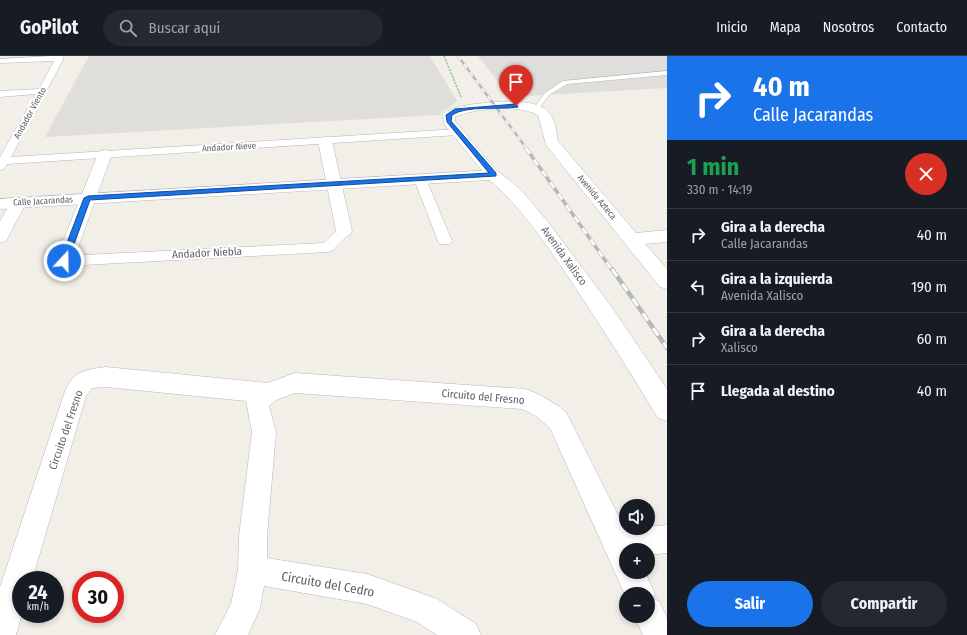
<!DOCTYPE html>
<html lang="es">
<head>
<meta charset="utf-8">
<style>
  :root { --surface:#171b24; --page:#242831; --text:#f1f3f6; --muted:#9ea1a6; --line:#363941; --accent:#1a73e8 }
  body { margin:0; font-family:"Fira Sans Condensed",sans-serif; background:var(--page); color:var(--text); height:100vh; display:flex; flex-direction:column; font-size:15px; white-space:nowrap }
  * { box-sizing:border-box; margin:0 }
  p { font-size:13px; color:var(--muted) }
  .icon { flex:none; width:22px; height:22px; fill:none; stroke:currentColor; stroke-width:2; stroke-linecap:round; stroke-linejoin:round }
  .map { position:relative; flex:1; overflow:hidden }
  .drawer { display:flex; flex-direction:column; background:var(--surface); width:300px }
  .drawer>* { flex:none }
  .top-card { background:#1a73e8; color:#fff; overflow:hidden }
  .fabs { position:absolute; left:619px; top:443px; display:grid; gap:8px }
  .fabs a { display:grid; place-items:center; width:36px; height:36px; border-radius:50%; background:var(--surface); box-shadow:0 2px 6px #0003; font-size:20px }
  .speed { position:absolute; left:12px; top:515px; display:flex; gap:8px; font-size:20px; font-weight:700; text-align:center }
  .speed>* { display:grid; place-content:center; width:52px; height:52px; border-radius:50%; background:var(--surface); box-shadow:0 2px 6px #0003; line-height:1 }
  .speed small { font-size:10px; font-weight:400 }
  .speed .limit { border:6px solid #d22; background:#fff; color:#111 }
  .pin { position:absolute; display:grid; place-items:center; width:34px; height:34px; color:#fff; margin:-41px -17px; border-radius:50% 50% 50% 0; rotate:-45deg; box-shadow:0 0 4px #0007 }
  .pin .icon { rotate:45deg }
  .me { position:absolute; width:44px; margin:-22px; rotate:21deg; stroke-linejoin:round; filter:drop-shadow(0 0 3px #0008) }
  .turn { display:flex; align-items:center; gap:14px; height:84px; padding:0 20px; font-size:18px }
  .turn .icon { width:52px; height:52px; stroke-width:2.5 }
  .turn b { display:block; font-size:28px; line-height:34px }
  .round { display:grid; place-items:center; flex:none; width:42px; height:42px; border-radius:21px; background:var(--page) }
  .headline { display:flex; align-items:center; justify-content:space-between; height:68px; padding:0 20px }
  h1 { font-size:24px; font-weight:700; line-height:30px; color:#1e9e55 }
  .action { display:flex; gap:8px; margin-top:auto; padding:8px 20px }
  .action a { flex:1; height:46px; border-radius:24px; background:var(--accent); color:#fff; font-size:16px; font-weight:700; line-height:46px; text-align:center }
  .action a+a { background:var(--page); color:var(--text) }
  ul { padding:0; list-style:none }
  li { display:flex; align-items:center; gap:12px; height:52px; padding:0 20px; border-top:1px solid var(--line) }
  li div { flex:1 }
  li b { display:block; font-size:15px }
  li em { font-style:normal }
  header { display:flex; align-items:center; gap:24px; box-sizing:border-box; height:56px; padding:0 20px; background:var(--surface); border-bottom:1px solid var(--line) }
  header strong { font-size:19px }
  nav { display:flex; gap:22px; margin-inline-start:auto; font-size:14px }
  .search { width:280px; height:36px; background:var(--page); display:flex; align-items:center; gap:10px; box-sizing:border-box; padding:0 14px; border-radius:22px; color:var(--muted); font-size:15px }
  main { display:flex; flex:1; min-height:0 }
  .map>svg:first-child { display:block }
  .industrial { fill:#e0deda }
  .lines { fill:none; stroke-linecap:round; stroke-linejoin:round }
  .service-casing { stroke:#b5b8bc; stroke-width:1 }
  .pedestrian-casing { stroke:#b5b8bc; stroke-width:1 }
  .minor-casing { stroke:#b5b8bc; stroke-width:1 }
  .tertiary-casing { stroke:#b5b8bc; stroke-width:1 }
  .path { stroke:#9cc7a9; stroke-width:1.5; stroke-dasharray:2.5 1; stroke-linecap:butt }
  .service { fill:#fff; fill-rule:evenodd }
  .pedestrian { fill:#fff; fill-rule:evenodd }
  .minor { fill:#fff; fill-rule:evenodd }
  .tertiary { fill:#fff; fill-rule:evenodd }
  .rail-far2-casing { stroke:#b6b7b8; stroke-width:2.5 }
  .rail-far1-casing { stroke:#b6b7b8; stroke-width:3.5 }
  .rail-casing { stroke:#b6b7b8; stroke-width:4.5 }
  .rail-far2 { stroke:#fff; stroke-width:1.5; stroke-dasharray:5; stroke-linecap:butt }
  .rail-far1 { stroke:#fff; stroke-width:2.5; stroke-dasharray:7; stroke-linecap:butt }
  .rail { stroke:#fff; stroke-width:3; stroke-dasharray:9; stroke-linecap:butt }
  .route { fill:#1a73e8; stroke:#114b97 }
  .labels { text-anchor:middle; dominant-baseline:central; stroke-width:4; stroke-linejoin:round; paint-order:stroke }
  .far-street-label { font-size:9px; fill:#5f6368; stroke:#fff }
  .street-label { font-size:11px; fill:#5f6368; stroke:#fff }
  .near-street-label { font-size:13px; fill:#5f6368; stroke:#fff }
</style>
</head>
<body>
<header>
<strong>GoPilot</strong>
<div class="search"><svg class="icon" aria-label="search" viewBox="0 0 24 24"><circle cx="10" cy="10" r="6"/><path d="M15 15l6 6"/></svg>Buscar aquí</div>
<nav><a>Inicio</a><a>Mapa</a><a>Nosotros</a><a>Contacto</a></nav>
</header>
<main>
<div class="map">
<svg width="667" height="579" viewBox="0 0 667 579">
  <rect width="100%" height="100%" fill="#f1efe8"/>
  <g class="industrial">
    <polygon points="89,0 430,0 457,45 439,59 45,81"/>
    <polygon points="478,0 667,0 667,32 510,41"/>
  </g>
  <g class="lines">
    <g class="service-casing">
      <polygon id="service" points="667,15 667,19 567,28 549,39 539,53 534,52 545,37 563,25"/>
    </g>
    <g class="pedestrian-casing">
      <g id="pedestrian">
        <polygon points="51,0 62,0 64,2 11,101 458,73 463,76 458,79 7,108 4,113 0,114 0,101 36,38 0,41 0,35 39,33 54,5 0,7 0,3"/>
        <polygon points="420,120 426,123 452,185 450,188 440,188 438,185 414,123"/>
        <polygon points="344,171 349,172 350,175 349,178 333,194 328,196 64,210 59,208 57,205 59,202 64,200 324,187 339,172"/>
      </g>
    </g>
    <g class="minor-casing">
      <g id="minor">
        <path d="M 496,46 C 514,46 542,43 552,61 C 556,68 556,77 558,85 L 636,177 L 667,174 L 667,186 L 645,188 L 667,213 L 667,233 L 660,231 L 546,89 L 538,59 C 519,48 475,52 455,61 L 455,65 L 500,119 L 498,122 L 488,122 L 444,68 L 443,59 C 450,49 484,47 496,46 Z"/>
        <polygon points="325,81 330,82 332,85 352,175 350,179 344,181 338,179 336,175 318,85 320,82"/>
        <polygon points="105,94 110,95 112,98 73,205 70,209 64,211 58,209 55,205 98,98 100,95"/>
        <polygon points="18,142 24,144 26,147 6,185 0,187 0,165 12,144"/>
        <path d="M 106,311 L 268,327 L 295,317 L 525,333 C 540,338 553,346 566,356 L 625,473 L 667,469 L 667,497 L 648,499 L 648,494 L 626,494 L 626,516 L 645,516 L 655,538 L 653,543 L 659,545 L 667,562 L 667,579 L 643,579 L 634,560 L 648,560 L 648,538 L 626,538 L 626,541 L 550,372 L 536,360 L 522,353 L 295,337 L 276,344 L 269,350 L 276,376 L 267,480 L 267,502 L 367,518 L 426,539 L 437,543 L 476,568 L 481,579 L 437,579 L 417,566 L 367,548 L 264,530 L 260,552 L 248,579 L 215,579 L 231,548 L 238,514 L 239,480 L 252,376 L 246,345 L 106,331 L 92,332 L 86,340 L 32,524 L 21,524 L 22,558 L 16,579 L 0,579 L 0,531 L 65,335 C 75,314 85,314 106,311 Z"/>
      </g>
    </g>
    <g class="tertiary-casing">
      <path id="tertiary" d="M 493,114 L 499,116 L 521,134 L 548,166 L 613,253 L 667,333 L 667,365 L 658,362 C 627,311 596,262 563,213 C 541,181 519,149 489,124 L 0,153 L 0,143 Z"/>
    </g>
    <polyline class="path" points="444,0 461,41"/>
    <use href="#service" class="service"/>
    <use href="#pedestrian" class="pedestrian"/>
    <use href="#minor" class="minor"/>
    <use href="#tertiary" class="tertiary"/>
    <g class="rail-far2-casing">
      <polyline id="rail-far2" points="458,0 527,93"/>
    </g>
    <g class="rail-far1-casing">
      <polyline id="rail-far1" points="526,92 612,214"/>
    </g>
    <g class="rail-casing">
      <polyline id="rail" points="612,213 667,292"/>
    </g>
    <use href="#rail-far2" class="rail-far2"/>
    <use href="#rail-far1" class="rail-far1"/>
    <use href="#rail" class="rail"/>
  </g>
  <path class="route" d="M 516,48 L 518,51 C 500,54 467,49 452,59 L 451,65 L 496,117 L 496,120 L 90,144 L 68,205 L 64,208 L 60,205 L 84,142 L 88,140 L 489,117 L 447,66 L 446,59 L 455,53 Z"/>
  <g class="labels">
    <g class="far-street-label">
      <text transform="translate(30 57) rotate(-61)">Andador Viento</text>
      <text transform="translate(229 91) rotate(-3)">Andador Nieve</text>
      <text transform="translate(597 141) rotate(50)">Avenida Azteca</text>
      <text transform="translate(43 145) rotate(-3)">Calle Jacarandas</text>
    </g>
    <g class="street-label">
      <text transform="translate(207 197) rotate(-3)">Andador Niebla</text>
      <text transform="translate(564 200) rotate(54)">Avenida Xalisco</text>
      <text transform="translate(483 341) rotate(5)">Circuito del Fresno</text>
      <text transform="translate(66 374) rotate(-71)">Circuito del Fresno</text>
    </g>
    <g class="near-street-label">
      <text transform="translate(328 528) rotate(10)">Circuito del Cedro</text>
    </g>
  </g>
</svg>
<div class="fabs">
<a><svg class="icon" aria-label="sound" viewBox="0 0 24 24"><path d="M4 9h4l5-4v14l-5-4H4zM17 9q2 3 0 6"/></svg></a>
<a>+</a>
<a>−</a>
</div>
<div class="speed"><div>24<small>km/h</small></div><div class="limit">30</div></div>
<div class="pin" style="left:516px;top:50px;background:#d93025"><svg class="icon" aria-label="arrive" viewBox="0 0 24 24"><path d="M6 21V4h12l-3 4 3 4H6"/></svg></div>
<svg class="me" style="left:64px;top:205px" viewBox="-20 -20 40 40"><circle r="17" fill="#1a73e8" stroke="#fff" stroke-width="3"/><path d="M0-11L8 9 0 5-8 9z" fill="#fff"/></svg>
</div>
<section class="drawer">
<div class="top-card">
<div class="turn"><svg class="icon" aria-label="right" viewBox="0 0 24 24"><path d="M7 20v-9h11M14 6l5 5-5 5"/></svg><div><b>40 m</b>Calle Jacarandas</div></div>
</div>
<div class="headline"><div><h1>1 min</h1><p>330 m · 14:19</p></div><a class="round" style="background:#d93025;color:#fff"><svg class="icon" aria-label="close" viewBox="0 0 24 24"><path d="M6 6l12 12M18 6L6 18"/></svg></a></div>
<ul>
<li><svg class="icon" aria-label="right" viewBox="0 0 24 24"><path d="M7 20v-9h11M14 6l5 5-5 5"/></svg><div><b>Gira a la derecha</b><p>Calle Jacarandas</p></div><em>40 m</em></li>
<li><svg class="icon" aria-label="left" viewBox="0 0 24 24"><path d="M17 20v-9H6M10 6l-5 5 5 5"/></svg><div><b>Gira a la izquierda</b><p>Avenida Xalisco</p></div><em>190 m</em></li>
<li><svg class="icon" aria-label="right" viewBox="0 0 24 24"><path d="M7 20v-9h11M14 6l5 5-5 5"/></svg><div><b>Gira a la derecha</b><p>Xalisco</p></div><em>60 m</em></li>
<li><svg class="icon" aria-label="arrive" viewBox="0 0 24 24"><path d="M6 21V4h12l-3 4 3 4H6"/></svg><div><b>Llegada al destino</b></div><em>40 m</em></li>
</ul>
<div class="action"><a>Salir</a><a>Compartir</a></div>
</section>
</main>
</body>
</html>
